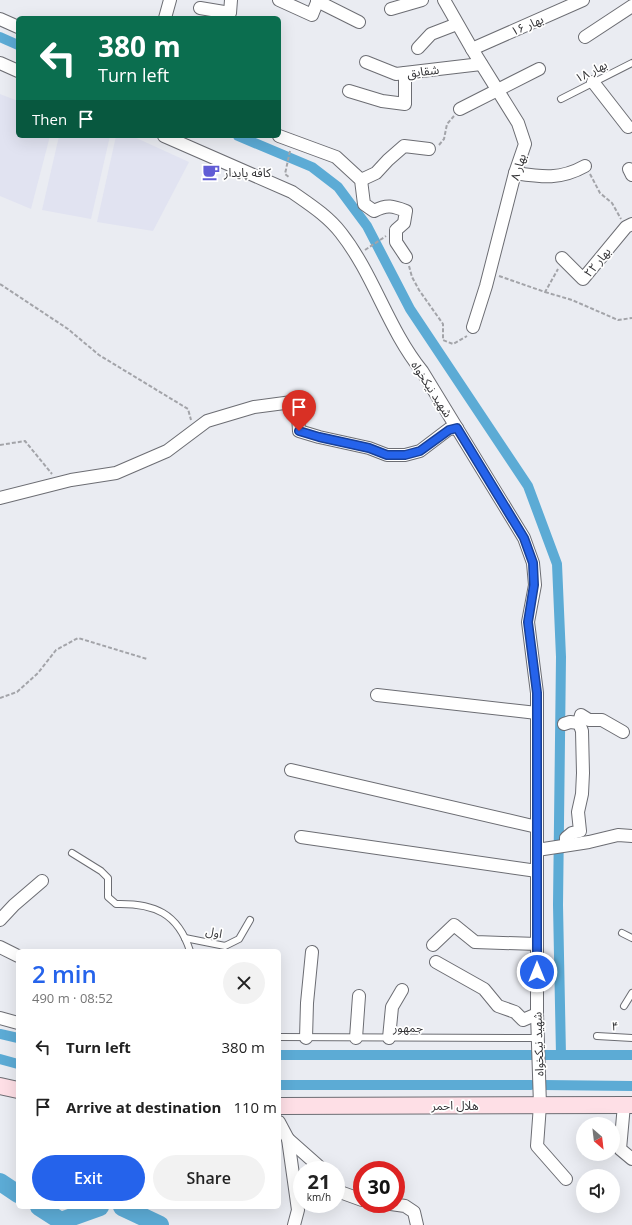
<!DOCTYPE html>
<html lang="en">
<head>
<meta charset="utf-8">
<style>
  :root { --surface:#fff; --page:#f2f2f2; --text:#222; --muted:#767676; --accent:#2563eb }
  body { margin:0; font-family:"Open Sans","Noto Sans Arabic",sans-serif; background:var(--page); color:var(--text); height:100vh; display:flex; flex-direction:column; font-size:15px; white-space:nowrap }
  * { box-sizing:border-box; margin:0 }
  p { font-size:13px; color:var(--muted) }
  .icon { flex:none; width:22px; height:22px; fill:none; stroke:currentColor; stroke-width:2; stroke-linecap:round; stroke-linejoin:round }
  .map { position:relative; flex:1; overflow:hidden }
  .sheet { position:absolute; left:16px; top:949px; width:265px; height:260px; display:flex; flex-direction:column; background:var(--surface); border-radius:6px; box-shadow:0 4px 16px #0002 }
  .sheet>* { flex:none }
  .hud { position:absolute; left:16px; top:16px; width:265px; height:122px; border-radius:6px; box-shadow:0 4px 16px #0002; background:#0b6e4f; color:#fff; overflow:hidden }
  .needle { width:26px; rotate:152deg }
  .fabs { position:absolute; left:576px; top:1117px; display:grid; gap:8px }
  .fabs a { display:grid; place-items:center; width:44px; height:44px; border-radius:50%; background:var(--surface); box-shadow:0 4px 16px #0002; font-size:20px }
  .speed { position:absolute; left:293px; top:1161px; display:flex; gap:8px; font-size:20px; font-weight:700; text-align:center }
  .speed>* { display:grid; place-content:center; width:52px; height:52px; border-radius:50%; background:var(--surface); box-shadow:0 4px 16px #0002; line-height:1 }
  .speed small { font-size:10px; font-weight:400 }
  .speed .limit { border:6px solid #d22; background:#fff; color:#111 }
  .pin { position:absolute; display:grid; place-items:center; width:34px; height:34px; color:#fff; margin:-41px -17px; border-radius:50% 50% 50% 0; rotate:-45deg; box-shadow:0 0 4px #0007 }
  .pin .icon { rotate:45deg }
  .me { position:absolute; width:44px; margin:-22px; rotate:0deg; stroke-linejoin:round; filter:drop-shadow(0 0 3px #0008) }
  .turn { display:flex; align-items:center; gap:14px; height:84px; padding:0 16px; font-size:18px }
  .turn .icon { width:52px; height:52px; stroke-width:2.5 }
  .turn b { display:block; font-size:28px; line-height:34px }
  .then { display:flex; align-items:center; height:38px; padding:0 16px; background:#0003; gap:8px; font-size:15px }
  .round { display:grid; place-items:center; flex:none; width:42px; height:42px; border-radius:21px; background:var(--page) }
  .head { display:flex; align-items:center; justify-content:space-between; height:68px; padding:0 16px }
  h1 { font-size:24px; font-weight:600; line-height:30px; color:var(--accent) }
  .action { display:flex; gap:8px; margin-top:auto; padding:8px 16px }
  .action a { flex:1; height:46px; border-radius:24px; background:var(--accent); color:#fff; font-size:16px; font-weight:600; line-height:46px; text-align:center }
  .action a+a { background:var(--page); color:var(--text) }
  ul { padding:0; list-style:none }
  li { display:flex; align-items:center; gap:12px; height:60px; padding:0 16px }
  li div { flex:1 }
  li b { display:block; font-size:15px }
  li em { font-style:normal }
  .map>svg:first-child { display:block }
  .built { fill:#e1e3f1 }
  .lines { fill:none; stroke-linecap:round; stroke-linejoin:round }
  .canal { stroke:#5cabd5; stroke-width:10 }
  .river { stroke:#5cabd5; stroke-width:18 }
  .lane-casing { stroke:#6c6d73; stroke-width:8 }
  .street-casing { stroke:#6c6d73; stroke-width:14 }
  .secondary-casing { stroke:#6c6d73; stroke-width:18 }
  .path { stroke:#a3a4a9; stroke-width:2; stroke-dasharray:4 2; stroke-linecap:butt }
  .lane { stroke:#fff; stroke-width:6 }
  .street { stroke:#fff; stroke-width:12 }
  .secondary { stroke:#fedfe6; stroke-width:16 }
  .route-casing { stroke:#184099; stroke-width:10 }
  .route { stroke:#2563eb; stroke-width:7 }
  .labels { text-anchor:middle; dominant-baseline:central; stroke-width:3.5; stroke-linejoin:round; paint-order:stroke }
  .street-label { font-size:12px; fill:#343437; stroke:#fff }
  .poi-label { font-size:12px; fill:#343437; stroke:#fff; text-anchor:start }
</style>
</head>
<body>
<div class="map">
<svg width="632" height="1225" viewBox="0 0 632 1225">
  <rect width="100%" height="100%" fill="#eaecf2"/>
  <g class="built">
    <polygon points="0,94 18,101 18,136 50,136 31,209 0,196"/>
    <polygon points="59,136 110,136 91,219 42,210"/>
    <polygon points="116,136 132,136 189,162 153,231 97,222"/>
  </g>
  <g class="lines">
    <g class="canal">
      <polyline points="0,37 18,45"/>
      <polyline points="238,136 312,167 338,187 367,226 410,309 528,486 557,564 561,657 558,905 561,1055"/>
      <polyline points="0,1034 18,1038"/>
      <polyline points="279,1055 632,1055"/>
      <polyline points="0,1059 18,1064"/>
      <polyline points="279,1085 531,1085"/>
      <polyline points="543,1085 632,1086"/>
    </g>
    <g class="river">
      <polyline points="0,1182 18,1194"/>
      <polyline points="39,1207 61,1221 100,1207"/>
      <polyline points="122,1207 160,1225"/>
    </g>
    <g class="lane-casing">
      <g id="lane">
        <polyline points="561,99 632,63"/>
        <path d="M 72,853 L 101,871 L 108,878 L 108,897 L 116,904 C 154,903 178,913 190,951"/>
        <polyline points="622,933 632,938"/>
        <polyline points="185,938 225,946 239,939 250,920"/>
        <polyline points="624,1006 632,993"/>
        <polyline points="597,1036 632,1038"/>
        <polyline points="279,1037 538,1038"/>
      </g>
    </g>
    <g class="street-casing">
      <g id="street">
        <polyline points="279,0 312,15 318,0"/>
        <polyline points="444,0 472,49 518,123 525,144 515,173 486,286 473,327"/>
        <polyline points="317,1 359,22"/>
        <polyline points="200,8 230,13 231,0"/>
        <polyline points="391,9 422,0"/>
        <polyline points="165,18 170,0"/>
        <polyline points="0,19 18,27"/>
        <polyline points="585,37 632,6"/>
        <polyline points="418,48 431,34 457,24"/>
        <polyline points="472,49 583,0"/>
        <polyline points="366,62 396,74 481,64"/>
        <polyline points="0,63 18,71"/>
        <polyline points="593,82 628,127"/>
        <polyline points="349,91 382,101 405,104 405,73"/>
        <polyline points="460,109 539,69"/>
        <path d="M 164,136 L 292,192 C 309,204 328,216 341,233 C 374,275 388,329 422,371 L 524,538 L 533,563 L 535,585 L 528,622 L 537,693 L 537,1014 L 540,1105 L 537,1146 L 566,1179"/>
        <path d="M 279,136 L 336,157 L 361,180 L 364,204 L 374,211 C 387,204 393,206 406,211 L 404,223 L 396,230 L 396,242 L 406,257"/>
        <polyline points="629,169 632,175"/>
        <path d="M 515,173 C 542,177 560,180 585,166"/>
        <polyline points="361,180 376,173 388,160 404,146 429,149"/>
        <polyline points="562,258 583,279 626,227 632,224"/>
        <polyline points="0,498 71,480 116,473 167,451 207,421 254,407 292,402 298,415 299,431 319,437 369,448 387,455 405,455 420,451 449,429 457,428"/>
        <polyline points="377,695 537,713"/>
        <polyline points="564,724 570,722 579,723 581,715 589,720 602,720 623,732"/>
        <polyline points="291,770 537,827"/>
        <polyline points="301,837 537,871"/>
        <polyline points="566,845 566,838 572,833 580,831 578,812 582,794 583,773 582,731 579,723"/>
        <polyline points="537,850 589,842 618,835 632,836"/>
        <polyline points="0,920 14,905 42,881"/>
        <polyline points="433,945 454,925 475,942 537,944"/>
        <polyline points="0,947 18,956"/>
        <polyline points="436,962 484,989 498,1006 515,1012 523,1020 537,1014"/>
        <polyline points="0,1018 18,1023"/>
        <polyline points="306,1038 307,1003 312,952"/>
        <polyline points="356,1038 359,996"/>
        <polyline points="389,1038 392,1007 402,990"/>
        <polyline points="624,1105 620,1149 632,1159"/>
        <polyline points="279,1122 288,1139 298,1210 294,1225"/>
        <polyline points="288,1139 323,1170"/>
        <polyline points="336,1187 340,1192 362,1200"/>
        <polyline points="391,1204 405,1206 414,1212 417,1225"/>
      </g>
    </g>
    <g class="secondary-casing">
      <g id="secondary">
        <polyline points="0,1086 18,1090"/>
        <polyline points="279,1106 632,1105"/>
      </g>
    </g>
    <g class="path">
      <polyline points="439,145 444,139 447,124 454,116"/>
      <polyline points="290,151 285,174 290,178"/>
      <polyline points="590,174 600,193 612,203 621,219"/>
      <polyline points="365,250 386,236"/>
      <polyline points="409,266 412,277 419,290 443,324 443,340 453,344 467,336"/>
      <polyline points="499,276 545,292 558,269"/>
      <polyline points="0,284 68,329 99,355 188,409 191,420"/>
      <polyline points="545,292 572,300 618,320 632,318"/>
      <polyline points="0,445 25,441 52,474"/>
      <polyline points="0,698 17,692 38,673 56,650 78,638 147,659"/>
    </g>
    <use href="#lane" class="lane"/>
    <use href="#street" class="street"/>
    <use href="#secondary" class="secondary"/>
  </g>
  <g class="lines">
    <g class="route-casing">
      <polyline id="route" points="299,431 319,437 369,448 387,455 405,455 420,451 449,430 457,428 524,538 533,563 534,585 528,622 537,693 537,972"/>
    </g>
    <use href="#route" class="route"/>
  </g>
  <defs>
    <g id="cafe-bare" transform="scale(1.38)"><path d="M-5.5-4.5H6V0H3Q3 3.5 0 3.5H-2.5Q-5.5 3.5-5.5 0ZM3-3.2v2h1.7v-2ZM-6 4.5H4V6H-6Z" fill="#615cd5" stroke="#fff" stroke-width="2.5" paint-order="stroke"/></g>
  </defs>
  <g fill-rule="evenodd">
    <use href="#cafe-bare" x="211" y="172"/>
  </g>
  <g class="labels">
    <g class="street-label">
      <text transform="translate(527 25) rotate(-24)">بهار ۱۶</text>
      <text transform="translate(423 71) rotate(-7)">شقایق</text>
      <text transform="translate(591 71) rotate(-27)">بهار ۱۸</text>
      <text transform="translate(518 167) rotate(-73)">بهار ۸</text>
      <text transform="translate(597 262) rotate(-50)">بهار ۲۲</text>
      <text transform="translate(432 389) rotate(57)">شهید نیکخواه</text>
      <text transform="translate(214 932) rotate(11)">اول</text>
      <text transform="translate(615 1026) rotate(3)">۴</text>
      <text x="408" y="1027">جمهور</text>
      <text transform="translate(538 1044) rotate(-92)">شهید نیکخواه</text>
      <text x="455" y="1105">هلال احمر</text>
    </g>
    <g class="poi-label">
      <text x="224" y="172">کافه پایدار</text>
    </g>
  </g>
</svg>
<div class="fabs">
<a><svg class="needle" viewBox="-14 -14 28 28"><path d="M0-13l5 13h-10z" fill="#e53935"/><path d="M0 13l5-13h-10z" fill="#767676"/></svg></a>
<a><svg class="icon" aria-label="sound" viewBox="0 0 24 24"><path d="M4 9h4l5-4v14l-5-4H4zM17 9q2 3 0 6"/></svg></a>
</div>
<div class="speed"><div>21<small>km/h</small></div><div class="limit">30</div></div>
<div class="pin" style="left:299px;top:431px;background:#d93025"><svg class="icon" aria-label="arrive" viewBox="0 0 24 24"><path d="M6 21V4h12l-3 4 3 4H6"/></svg></div>
<svg class="me" style="left:537px;top:972px" viewBox="-20 -20 40 40"><circle r="17" fill="#2563eb" stroke="#fff" stroke-width="3"/><path d="M0-11L8 9 0 5-8 9z" fill="#fff"/></svg>
<div class="hud">
<div class="turn"><svg class="icon" aria-label="left" viewBox="0 0 24 24"><path d="M17 20v-9H6M10 6l-5 5 5 5"/></svg><div><b>380 m</b>Turn left</div></div>
<div class="then">Then<svg class="icon" aria-label="arrive" viewBox="0 0 24 24"><path d="M6 21V4h12l-3 4 3 4H6"/></svg></div>
</div>
<section class="sheet">
<div class="head"><div><h1>2 min</h1><p>490 m · 08:52</p></div><a class="round"><svg class="icon" aria-label="close" viewBox="0 0 24 24"><path d="M6 6l12 12M18 6L6 18"/></svg></a></div>
<ul>
<li><svg class="icon" aria-label="left" viewBox="0 0 24 24"><path d="M17 20v-9H6M10 6l-5 5 5 5"/></svg><div><b>Turn left</b></div><em>380 m</em></li>
<li><svg class="icon" aria-label="arrive" viewBox="0 0 24 24"><path d="M6 21V4h12l-3 4 3 4H6"/></svg><div><b>Arrive at destination</b></div><em>110 m</em></li>
</ul>
<div class="action"><a>Exit</a><a>Share</a></div>
</section>
</div>
</body>
</html>
